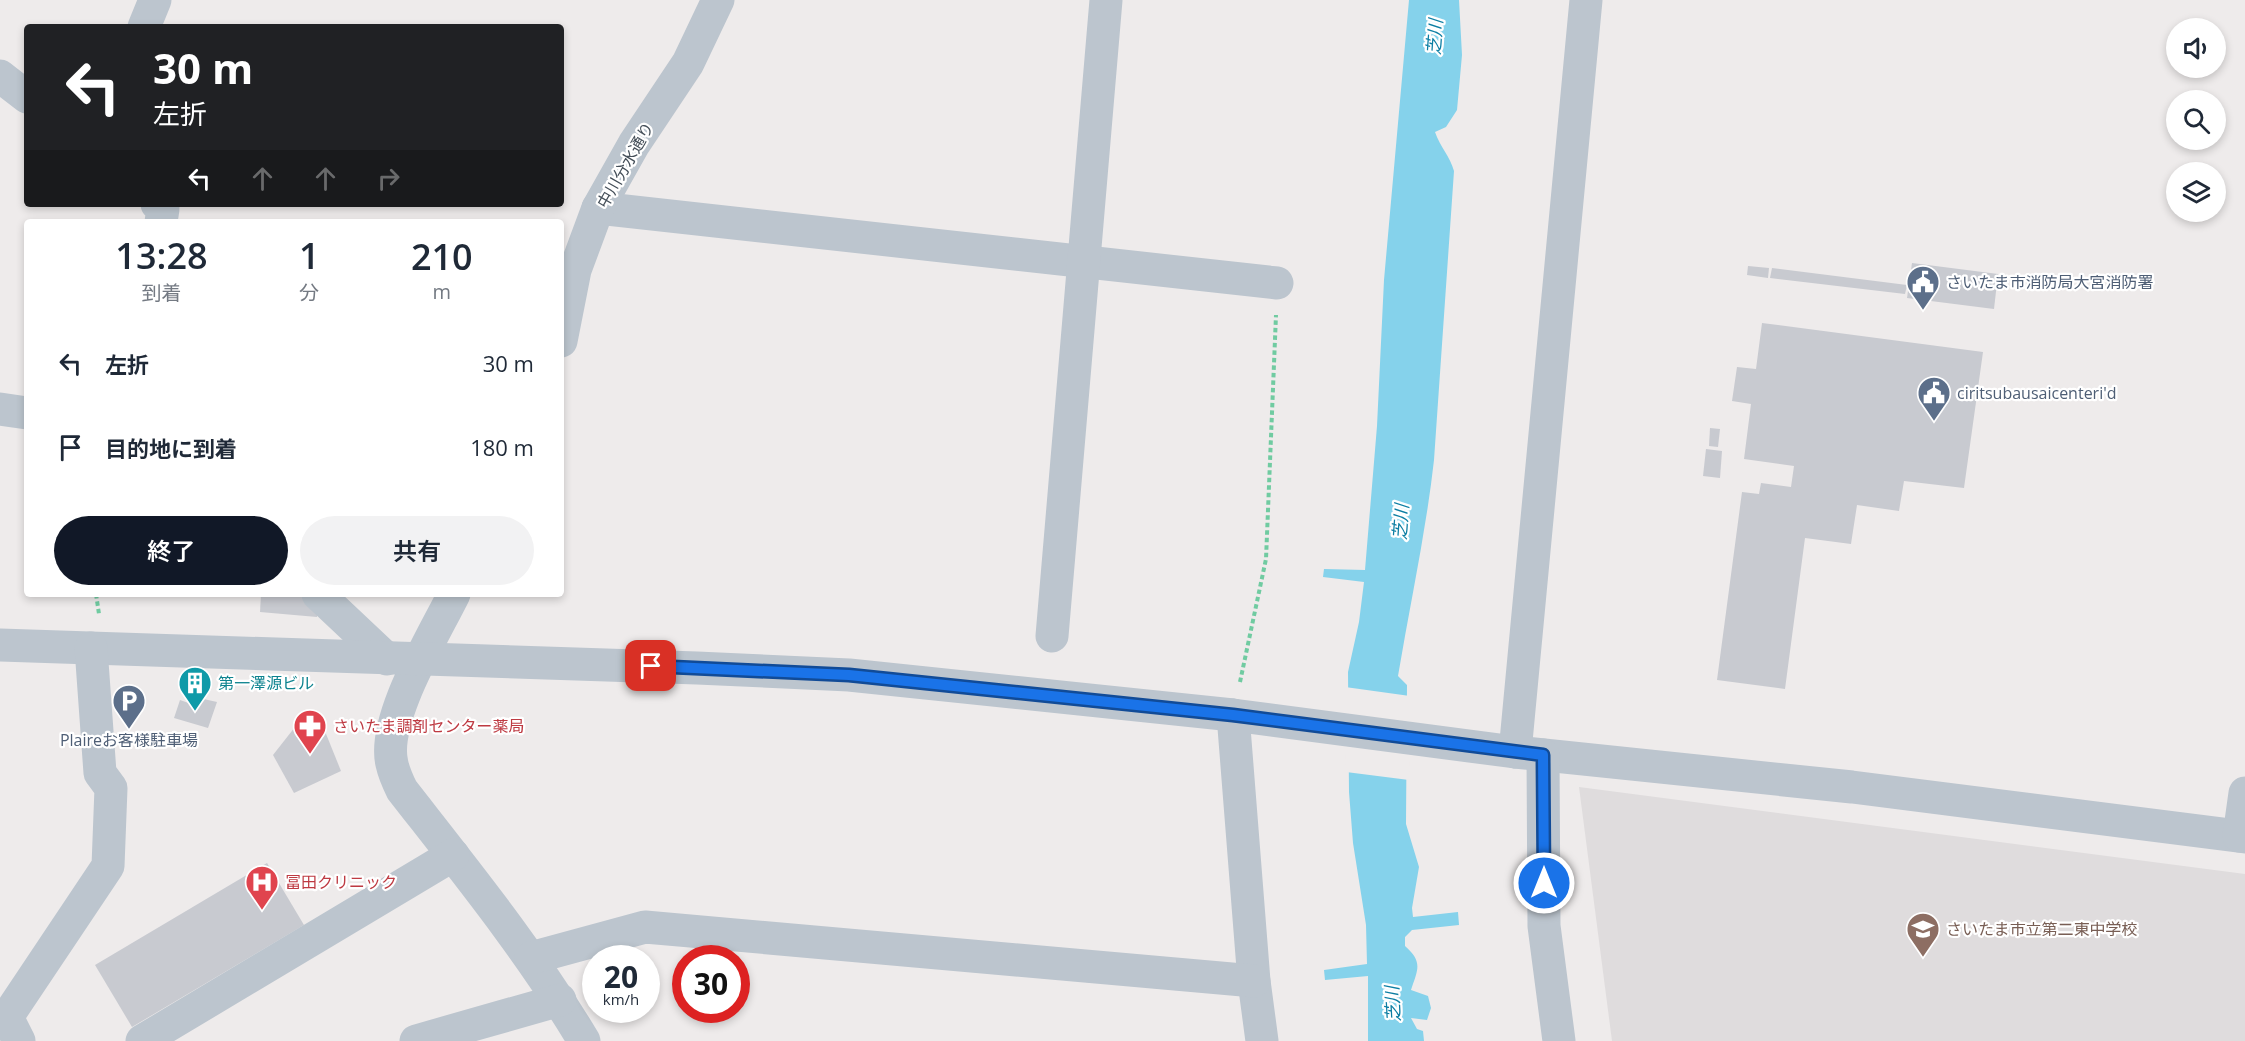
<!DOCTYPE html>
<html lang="ja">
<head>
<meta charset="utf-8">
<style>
  :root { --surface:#fff; --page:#f2f2f3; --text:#1f2937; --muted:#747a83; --accent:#111827 }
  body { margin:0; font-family:"Open Sans","Noto Sans JP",sans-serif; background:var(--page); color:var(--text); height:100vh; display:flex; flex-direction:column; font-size:22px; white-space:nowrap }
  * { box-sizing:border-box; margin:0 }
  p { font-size:20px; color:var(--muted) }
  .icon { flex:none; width:33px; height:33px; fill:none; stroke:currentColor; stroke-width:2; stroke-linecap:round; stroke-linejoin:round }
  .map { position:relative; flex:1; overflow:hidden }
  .panel { position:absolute; left:24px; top:219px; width:540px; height:378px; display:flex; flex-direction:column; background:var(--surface); border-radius:6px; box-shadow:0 3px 9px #0003 }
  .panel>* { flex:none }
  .guide { position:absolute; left:24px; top:24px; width:540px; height:183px; border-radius:6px; box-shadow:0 3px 9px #0003; background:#202124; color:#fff; overflow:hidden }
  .tools { position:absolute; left:2166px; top:18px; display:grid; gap:12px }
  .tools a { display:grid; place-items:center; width:60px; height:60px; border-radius:50%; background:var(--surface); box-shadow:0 3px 9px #0003; font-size:30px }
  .speed { position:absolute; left:582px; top:945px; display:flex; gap:12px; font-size:30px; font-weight:700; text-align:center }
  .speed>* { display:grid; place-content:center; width:78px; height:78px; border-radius:50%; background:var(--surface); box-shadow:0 3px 9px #0003; line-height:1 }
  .speed small { font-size:15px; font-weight:400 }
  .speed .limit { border:9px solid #d22; background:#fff; color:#111 }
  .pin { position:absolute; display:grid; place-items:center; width:51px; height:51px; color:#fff; margin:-26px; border-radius:12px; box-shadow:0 3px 9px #0006 }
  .me { position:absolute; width:66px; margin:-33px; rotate:0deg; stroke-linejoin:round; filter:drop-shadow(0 0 4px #0008) }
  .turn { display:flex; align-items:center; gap:21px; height:126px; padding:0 30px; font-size:27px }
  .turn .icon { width:78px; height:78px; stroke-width:2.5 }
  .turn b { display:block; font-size:42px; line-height:51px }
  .lanes { display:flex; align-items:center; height:57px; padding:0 30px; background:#0003; justify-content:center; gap:30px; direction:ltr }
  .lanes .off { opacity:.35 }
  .eta { display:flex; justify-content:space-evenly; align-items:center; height:102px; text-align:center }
  .eta b { font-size:36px; font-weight:600; line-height:42px }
  .cta { display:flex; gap:12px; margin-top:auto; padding:12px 30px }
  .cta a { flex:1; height:69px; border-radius:36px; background:var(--accent); color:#fff; font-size:24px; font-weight:600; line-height:69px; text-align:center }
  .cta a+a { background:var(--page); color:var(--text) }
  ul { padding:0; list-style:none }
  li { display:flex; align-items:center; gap:18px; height:84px; padding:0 30px }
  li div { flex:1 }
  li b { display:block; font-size:22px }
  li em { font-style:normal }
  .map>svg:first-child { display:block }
  .education { fill:#dfdcdd }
  .water { fill:#85d2eb }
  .pier { fill:#eeebeb }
  .building { fill:#c8cad0 }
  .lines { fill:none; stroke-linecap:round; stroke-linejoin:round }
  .path { stroke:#70cba1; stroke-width:4; stroke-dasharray:4.5 3; stroke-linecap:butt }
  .minor { stroke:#bcc5ce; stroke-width:33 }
  .route-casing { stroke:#114b97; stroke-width:15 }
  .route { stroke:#1a73e8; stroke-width:10 }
  .labels { text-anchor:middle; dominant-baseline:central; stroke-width:4.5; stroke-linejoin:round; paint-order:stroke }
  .street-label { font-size:16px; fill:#444e58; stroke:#fff }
  .service-label { font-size:16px; fill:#4e5e75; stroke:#fff; text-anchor:start }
  .culture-label { font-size:16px; fill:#0d838f; stroke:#fff; text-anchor:start }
  .health-label { font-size:16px; fill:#be3a42; stroke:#fff; text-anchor:start }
  .education-label { font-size:16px; fill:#785e54; stroke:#fff; text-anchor:start }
  .water-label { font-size:18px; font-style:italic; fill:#0c7ea3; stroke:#fff }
</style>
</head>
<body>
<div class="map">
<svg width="2245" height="1041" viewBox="0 0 2245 1041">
  <rect width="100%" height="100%" fill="#eeebeb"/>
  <polygon class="education" points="1579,787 2245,874 2245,1041 1612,1041"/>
  <path class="water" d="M 1409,0 L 1459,0 L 1462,55 L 1457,110 L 1446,127 L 1435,132 C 1440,147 1450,156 1454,171 L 1434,460 C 1426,532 1410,604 1398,676 L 1407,685 L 1406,824 L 1419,867 L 1412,908 L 1413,917 L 1458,912 L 1459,925 L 1412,930 L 1405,937 L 1405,946 C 1423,962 1418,969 1411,990 L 1428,996 L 1431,1008 L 1427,1020 L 1411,1018 L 1417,1029 L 1423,1031 L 1424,1041 L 1368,1041 L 1368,976 L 1325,980 L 1324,970 L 1367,964 L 1366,925 L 1353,843 L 1349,792 L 1348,672 L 1359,622 L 1364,582 L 1323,577 L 1324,569 L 1365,570 L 1377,426 L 1384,280 Z"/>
  <polygon class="pier" points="1345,687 1410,696 1409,780 1346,772"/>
  <g class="building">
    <polygon points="1912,263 1998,274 1994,309 1907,298"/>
    <polygon points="1748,266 1769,268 1768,278 1747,275"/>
    <polygon points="1772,268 1907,285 1905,294 1770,278"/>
    <polygon points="1762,323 1983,352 1964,488 1904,481 1899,511 1857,505 1851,544 1805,538 1785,689 1717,680 1742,492 1759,494 1761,483 1791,487 1794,466 1744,459 1751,404 1732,401 1737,367 1756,369"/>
    <polygon points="1710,428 1720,429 1718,447 1709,446"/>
    <polygon points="1706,449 1722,451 1720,478 1703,476"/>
    <polygon points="261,594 304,594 318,607 317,617 260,612"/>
    <polygon points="199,698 217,702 208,728 174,718 180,700 197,706"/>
    <polygon points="320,719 341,771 294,793 273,755 295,727"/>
    <polygon points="267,863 304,925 132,1027 95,965"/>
  </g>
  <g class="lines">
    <g class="path">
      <polyline points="96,594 99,614"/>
      <polyline points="1240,682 1266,559 1276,315"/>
    </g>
    <g class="minor">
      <polyline points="144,27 155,0"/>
      <polyline points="0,76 27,97"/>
      <polyline points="157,204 163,209 161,222"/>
      <polyline points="598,208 1277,283"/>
      <polyline points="561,341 575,270 598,208 634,144 688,63 718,0"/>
      <polyline points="0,409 27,413"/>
      <polyline points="318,594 387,659"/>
      <path d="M 454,594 C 434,635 381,720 392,764 C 394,773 398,782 402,790 C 466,872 531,952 584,1041"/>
      <polyline points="1052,636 1106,0"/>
      <polyline points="0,645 697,668 849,675 1233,715 1515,752 1852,787 2245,837"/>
      <polyline points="1233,715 1254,981 1262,1041"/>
      <polyline points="1515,752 1586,0"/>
      <polyline points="1543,755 1544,926 1559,1041"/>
      <polyline points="2239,836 2245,793"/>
      <polyline points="531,958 645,927 1254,981"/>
      <polyline points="19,1041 7,1017 108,866 111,788 100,773 91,648"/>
      <polyline points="142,1041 453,855"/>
      <polyline points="416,1041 560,1000"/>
    </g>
  </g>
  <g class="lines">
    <g class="route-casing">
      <polyline id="route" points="651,666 849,675 1233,715 1543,755 1544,883"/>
    </g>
    <use href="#route" class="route"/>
  </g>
  <defs>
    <g id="civic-pin" transform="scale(1.725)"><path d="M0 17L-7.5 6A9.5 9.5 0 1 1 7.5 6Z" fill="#5c6f8a" stroke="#fff"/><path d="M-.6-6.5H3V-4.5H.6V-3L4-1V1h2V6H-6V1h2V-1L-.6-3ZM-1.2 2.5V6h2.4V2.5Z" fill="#fff"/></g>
    <g id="building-pin" transform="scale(1.725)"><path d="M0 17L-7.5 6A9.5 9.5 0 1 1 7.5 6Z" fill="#0f9aa8" stroke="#fff"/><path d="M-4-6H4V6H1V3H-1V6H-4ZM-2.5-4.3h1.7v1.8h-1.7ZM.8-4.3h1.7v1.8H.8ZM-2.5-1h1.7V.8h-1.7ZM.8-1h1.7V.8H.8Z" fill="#fff"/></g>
    <g id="parking-pin" transform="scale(1.725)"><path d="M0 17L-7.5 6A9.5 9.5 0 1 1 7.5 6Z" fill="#5c6f8a" stroke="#fff"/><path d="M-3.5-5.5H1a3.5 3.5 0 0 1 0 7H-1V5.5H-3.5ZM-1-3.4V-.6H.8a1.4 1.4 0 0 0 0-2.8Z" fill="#fff"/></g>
    <g id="pharmacy-pin" transform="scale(1.725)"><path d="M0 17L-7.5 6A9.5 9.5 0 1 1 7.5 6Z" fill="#e0444e" stroke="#fff"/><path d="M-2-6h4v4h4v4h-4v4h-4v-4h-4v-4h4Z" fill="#fff"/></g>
    <g id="hospital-pin" transform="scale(1.725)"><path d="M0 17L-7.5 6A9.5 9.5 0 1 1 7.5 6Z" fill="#e0444e" stroke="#fff"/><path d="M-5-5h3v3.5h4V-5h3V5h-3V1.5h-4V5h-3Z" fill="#fff"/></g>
    <g id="school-pin" transform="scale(1.725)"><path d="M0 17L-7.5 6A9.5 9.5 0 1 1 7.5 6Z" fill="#8d6e63" stroke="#fff"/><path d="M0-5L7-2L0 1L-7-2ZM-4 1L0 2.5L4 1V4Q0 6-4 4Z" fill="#fff"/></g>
  </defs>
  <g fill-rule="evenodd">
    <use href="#civic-pin" x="1923" y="282"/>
    <use href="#civic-pin" x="1934" y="393"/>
    <use href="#building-pin" x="195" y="683"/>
    <use href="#parking-pin" x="129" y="701"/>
    <use href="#pharmacy-pin" x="310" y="726"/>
    <use href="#hospital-pin" x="262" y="882"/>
    <use href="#school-pin" x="1923" y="929"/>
  </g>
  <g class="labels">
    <g class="street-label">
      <text transform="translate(625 165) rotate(-60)">中川分水通り</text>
    </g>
    <g class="service-label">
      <text x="1946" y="282">さいたま市消防局大宮消防署</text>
      <text x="1957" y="393">ciritsubausaicenteri'd</text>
      <text x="129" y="740" text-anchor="middle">Plaireお客様駐車場</text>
    </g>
    <g class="culture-label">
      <text x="218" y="683">第一澤源ビル</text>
    </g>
    <g class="health-label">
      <text x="333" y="726">さいたま調剤センター薬局</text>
      <text x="285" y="882">冨田クリニック</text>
    </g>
    <g class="education-label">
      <text x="1946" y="929">さいたま市立第二東中学校</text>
    </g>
    <g class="water-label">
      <text transform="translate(1434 37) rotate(-86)">芝川</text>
      <text transform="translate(1400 522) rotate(-86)">芝川</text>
      <text transform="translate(1392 1004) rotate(-93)">芝川</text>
    </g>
  </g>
</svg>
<div class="tools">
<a><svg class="icon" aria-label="sound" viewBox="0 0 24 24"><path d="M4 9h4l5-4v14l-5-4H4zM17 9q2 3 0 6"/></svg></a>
<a><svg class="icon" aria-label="search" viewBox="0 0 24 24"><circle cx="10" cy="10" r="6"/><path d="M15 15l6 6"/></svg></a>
<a><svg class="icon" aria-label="layers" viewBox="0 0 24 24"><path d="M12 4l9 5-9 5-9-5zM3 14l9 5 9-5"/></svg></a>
</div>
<div class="speed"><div>20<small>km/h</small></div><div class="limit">30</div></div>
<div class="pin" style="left:651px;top:666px;background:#d93025"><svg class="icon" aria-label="arrive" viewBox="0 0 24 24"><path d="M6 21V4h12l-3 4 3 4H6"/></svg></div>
<svg class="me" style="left:1544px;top:883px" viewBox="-20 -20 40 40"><circle r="17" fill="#1a73e8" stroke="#fff" stroke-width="3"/><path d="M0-11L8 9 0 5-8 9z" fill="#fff"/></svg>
<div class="guide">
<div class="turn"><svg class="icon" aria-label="left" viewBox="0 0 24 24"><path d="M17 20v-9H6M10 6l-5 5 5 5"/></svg><div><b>30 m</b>左折</div></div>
<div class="lanes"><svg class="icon" aria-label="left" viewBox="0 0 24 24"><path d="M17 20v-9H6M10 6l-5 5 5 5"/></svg><svg class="icon off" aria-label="ahead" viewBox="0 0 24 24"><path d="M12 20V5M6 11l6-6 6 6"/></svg><svg class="icon off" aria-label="ahead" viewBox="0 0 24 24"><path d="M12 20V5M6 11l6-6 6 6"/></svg><svg class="icon off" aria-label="right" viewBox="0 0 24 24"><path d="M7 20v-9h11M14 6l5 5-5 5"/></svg></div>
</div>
<section class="panel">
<div class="eta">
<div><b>13:28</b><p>到着</p></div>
<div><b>1</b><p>分</p></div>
<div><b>210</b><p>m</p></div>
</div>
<ul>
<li><svg class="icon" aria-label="left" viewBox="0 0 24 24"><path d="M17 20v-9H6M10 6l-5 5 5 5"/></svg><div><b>左折</b></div><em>30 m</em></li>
<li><svg class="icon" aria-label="arrive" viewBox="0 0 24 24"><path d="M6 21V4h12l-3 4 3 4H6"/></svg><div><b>目的地に到着</b></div><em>180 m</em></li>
</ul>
<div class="cta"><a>終了</a><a>共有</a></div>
</section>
</div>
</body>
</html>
